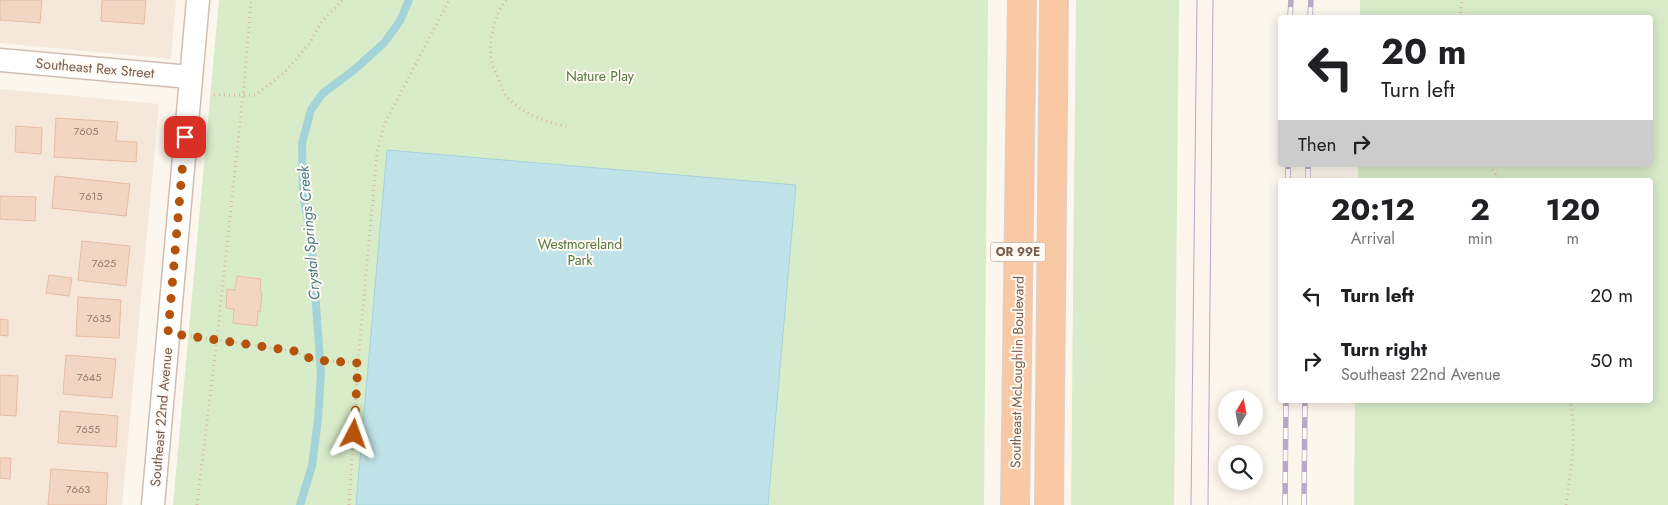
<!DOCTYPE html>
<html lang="en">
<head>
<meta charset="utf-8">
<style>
  :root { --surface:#fff; --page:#f6f6f6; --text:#202124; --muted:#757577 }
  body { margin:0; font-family:Jost,sans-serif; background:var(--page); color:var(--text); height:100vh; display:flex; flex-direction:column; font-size:19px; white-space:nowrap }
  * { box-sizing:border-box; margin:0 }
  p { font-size:16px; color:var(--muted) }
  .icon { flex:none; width:28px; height:28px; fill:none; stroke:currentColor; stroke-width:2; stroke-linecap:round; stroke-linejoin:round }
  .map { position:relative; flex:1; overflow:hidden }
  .sheet { position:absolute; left:1278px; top:178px; width:375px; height:225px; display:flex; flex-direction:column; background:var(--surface); border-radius:5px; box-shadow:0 2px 12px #0003 }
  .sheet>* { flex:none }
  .hud { position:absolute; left:1278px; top:15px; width:375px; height:152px; border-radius:5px; box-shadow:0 2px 12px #0003; background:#fff; color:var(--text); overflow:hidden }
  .needle { width:32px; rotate:10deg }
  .tools { position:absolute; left:1218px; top:390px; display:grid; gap:10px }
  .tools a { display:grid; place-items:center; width:45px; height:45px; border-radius:50%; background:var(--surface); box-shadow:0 2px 12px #0003; font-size:25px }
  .pin { position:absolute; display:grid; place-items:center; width:42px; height:42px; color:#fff; margin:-21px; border-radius:10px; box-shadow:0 2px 8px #0006 }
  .me { position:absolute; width:55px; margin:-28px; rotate:4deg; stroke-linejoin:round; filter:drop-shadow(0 0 4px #0008) }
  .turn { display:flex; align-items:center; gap:18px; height:105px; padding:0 20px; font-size:22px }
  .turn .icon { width:65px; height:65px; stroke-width:2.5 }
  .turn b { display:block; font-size:35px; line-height:42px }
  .then { display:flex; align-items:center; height:48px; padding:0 20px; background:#0003; gap:10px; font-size:19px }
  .eta { display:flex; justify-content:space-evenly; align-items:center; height:85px; text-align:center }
  .eta b { font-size:30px; font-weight:700; line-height:35px }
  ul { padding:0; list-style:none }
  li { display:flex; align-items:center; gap:15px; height:65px; padding:0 20px }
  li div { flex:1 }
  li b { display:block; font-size:19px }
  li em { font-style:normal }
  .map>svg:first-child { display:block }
  .residential { fill:#f5e8da }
  .green { fill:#d8ecc9 }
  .water { fill:#bfe3e8; stroke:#a5d3da }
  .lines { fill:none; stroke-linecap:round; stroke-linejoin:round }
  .stream { stroke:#a5d3da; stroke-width:8 }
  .building { fill:#f3d5c3; stroke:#e6bba3 }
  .minor-casing { stroke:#d1beb0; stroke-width:25 }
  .trunk-casing { stroke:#dad1cd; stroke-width:30 }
  .path { stroke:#d9b8a5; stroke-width:3; stroke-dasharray:1 4; stroke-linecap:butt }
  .minor { stroke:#fff; stroke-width:22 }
  .trunk { stroke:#f9c8a4; stroke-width:28 }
  .tram { stroke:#b9a8c9; stroke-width:1 }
  .rail-casing { stroke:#b9a8c9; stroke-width:5.5 }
  .rail { stroke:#fffaf3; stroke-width:4; stroke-dasharray:11; stroke-linecap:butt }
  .route { stroke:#b45309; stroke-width:9; stroke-dasharray:0 16.2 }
  .labels { text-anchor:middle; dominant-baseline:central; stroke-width:4; stroke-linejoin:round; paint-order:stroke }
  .number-label { font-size:11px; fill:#987a6a }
  .shield { fill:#fffaf3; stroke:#a28b7f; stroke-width:1 }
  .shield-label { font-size:12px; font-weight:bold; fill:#7a5c4d }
  .street-label { font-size:14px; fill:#7a5c4d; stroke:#fffaf3 }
  .park-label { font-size:14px; fill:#537a41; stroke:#fffaf3 }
  .water-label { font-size:15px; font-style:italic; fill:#437c86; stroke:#fffaf3 }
</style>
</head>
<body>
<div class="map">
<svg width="1668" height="505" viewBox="0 0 1668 505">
  <rect width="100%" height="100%" fill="#fdf6ec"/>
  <g class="residential">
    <polygon points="0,0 176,0 171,59 0,43"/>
    <polygon points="0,89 159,104 122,505 0,505"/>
  </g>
  <g class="green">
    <polygon points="219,0 988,0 984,505 173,505"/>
    <polygon points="1076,0 1179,0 1174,505 1071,505"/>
    <polygon points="1360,0 1668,0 1668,505 1354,505 1355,400 1650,400 1650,180 1358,180 1358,165 1650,165 1650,18 1360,17"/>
  </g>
  <polygon class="water" points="387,150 796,185 768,505 356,505"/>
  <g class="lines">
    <polyline class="stream" points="300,505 312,466 318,419 321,374 311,236 303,195 302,143 311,110 322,94 354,70 384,43 400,21 409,0"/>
  </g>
  <g class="building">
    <polygon points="0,0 42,0 40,23 0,20"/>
    <polygon points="102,0 146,0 144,24 101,21"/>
    <polygon points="56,118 118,122 116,141 137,142 136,162 54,157"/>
    <polygon points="16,126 42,128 41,154 15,152"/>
    <polygon points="55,176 130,184 126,216 52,208"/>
    <polygon points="0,196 36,197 35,221 0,219"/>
    <polygon points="82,241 130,246 126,286 78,280"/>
    <polygon points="49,275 72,278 69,296 46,293"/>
    <polygon points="237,276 261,279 260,292 262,293 260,312 258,311 257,326 233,323 234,309 226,308 227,289 235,290"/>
    <polygon points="78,297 121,300 119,338 76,336"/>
    <polygon points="0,319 8,320 8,336 0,335"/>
    <polygon points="66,355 116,359 112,398 63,394"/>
    <polygon points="0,375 18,376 16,416 0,415"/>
    <polygon points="60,411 118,416 116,447 58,443"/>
    <polygon points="0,458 11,458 10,479 0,478"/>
    <polygon points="51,469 108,473 106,505 48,505"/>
  </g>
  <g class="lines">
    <g class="minor-casing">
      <g id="minor">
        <polyline points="0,60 190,77"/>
        <polyline points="153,505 198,0"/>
      </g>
    </g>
    <g class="trunk-casing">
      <g id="trunk">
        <polyline points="1015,505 1022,0"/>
        <polyline points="1049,505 1054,0"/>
      </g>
    </g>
    <g class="path">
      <path d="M 506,0 C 494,15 487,44 492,63 C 493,68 496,73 498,77 C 501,85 502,92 508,98 C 524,115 548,123 570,127"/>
      <polyline points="1460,18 1462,0"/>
      <polyline points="214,95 255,95 285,72 309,44 322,21 343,0"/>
      <polyline points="1490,165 1499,180"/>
      <polyline points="191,336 294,351 313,360 358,363"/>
      <polyline points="197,505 217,339 243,95 251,0"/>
      <polyline points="349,505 358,363 377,152 384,125 449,0"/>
      <path d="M 1566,505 C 1571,467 1577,438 1570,400"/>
    </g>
    <use href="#minor" class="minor"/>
    <use href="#trunk" class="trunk"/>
    <g class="tram">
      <polyline points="1191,505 1197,0"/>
      <polyline points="1208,505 1213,0"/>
    </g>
    <g class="rail-casing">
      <g id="rail">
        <polyline points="1290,18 1291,0"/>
        <polyline points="1310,18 1311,0"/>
        <polyline points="1288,180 1288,165"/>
        <polyline points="1308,180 1308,165"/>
        <polyline points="1285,505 1286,400"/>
        <polyline points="1304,505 1305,400"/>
      </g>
    </g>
    <use href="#rail" class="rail"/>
  </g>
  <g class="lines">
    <polyline class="route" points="185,137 168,333 294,351 314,360 358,363 354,434"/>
  </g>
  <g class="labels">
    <g class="number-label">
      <text x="86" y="131">7605</text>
      <text x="91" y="196">7615</text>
      <text x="104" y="263">7625</text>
      <text x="99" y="318">7635</text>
      <text x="89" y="377">7645</text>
      <text x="88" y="429">7655</text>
      <text x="78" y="489">7663</text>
    </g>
    <rect class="shield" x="990.5" y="242.5" width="55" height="19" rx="4"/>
    <g class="shield-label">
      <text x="1018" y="252">OR 99E</text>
    </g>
    <g class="street-label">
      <text transform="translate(95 68) rotate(5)">Southeast Rex Street</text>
      <text transform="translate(1017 372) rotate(-89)">Southeast McLoughlin Boulevard</text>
      <text transform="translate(161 417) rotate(-85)">Southeast 22nd Avenue</text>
    </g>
    <g class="park-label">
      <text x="600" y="76">Nature Play</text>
      <text x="580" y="244">Westmoreland<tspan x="580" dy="16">Park</tspan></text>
    </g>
    <g class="water-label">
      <text transform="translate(309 233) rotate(-95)">Crystal Springs Creek</text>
    </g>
  </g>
</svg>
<div class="tools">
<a><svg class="needle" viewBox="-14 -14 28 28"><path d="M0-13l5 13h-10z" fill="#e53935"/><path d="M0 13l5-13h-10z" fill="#757577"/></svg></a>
<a><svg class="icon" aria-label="search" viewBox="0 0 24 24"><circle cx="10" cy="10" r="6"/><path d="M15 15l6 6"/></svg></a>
</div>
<div class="pin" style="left:185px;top:137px;background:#d93025"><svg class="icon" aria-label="arrive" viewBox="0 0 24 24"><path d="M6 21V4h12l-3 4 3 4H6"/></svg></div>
<svg class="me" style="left:354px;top:434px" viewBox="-20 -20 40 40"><path d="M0-17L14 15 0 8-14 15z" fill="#b45309" stroke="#fff" stroke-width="4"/></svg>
<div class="hud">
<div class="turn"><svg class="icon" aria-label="left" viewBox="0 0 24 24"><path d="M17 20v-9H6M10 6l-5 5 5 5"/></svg><div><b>20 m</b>Turn left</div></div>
<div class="then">Then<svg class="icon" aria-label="right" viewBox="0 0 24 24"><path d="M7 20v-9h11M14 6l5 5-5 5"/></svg></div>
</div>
<section class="sheet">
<div class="eta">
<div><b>20:12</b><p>Arrival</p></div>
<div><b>2</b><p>min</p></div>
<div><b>120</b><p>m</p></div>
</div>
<ul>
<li><svg class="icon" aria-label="left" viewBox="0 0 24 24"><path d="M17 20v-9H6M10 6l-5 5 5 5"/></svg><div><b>Turn left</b></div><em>20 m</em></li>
<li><svg class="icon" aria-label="right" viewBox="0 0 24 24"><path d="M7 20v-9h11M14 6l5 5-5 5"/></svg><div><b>Turn right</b><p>Southeast 22nd Avenue</p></div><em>50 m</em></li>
</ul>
</section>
</div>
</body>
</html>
